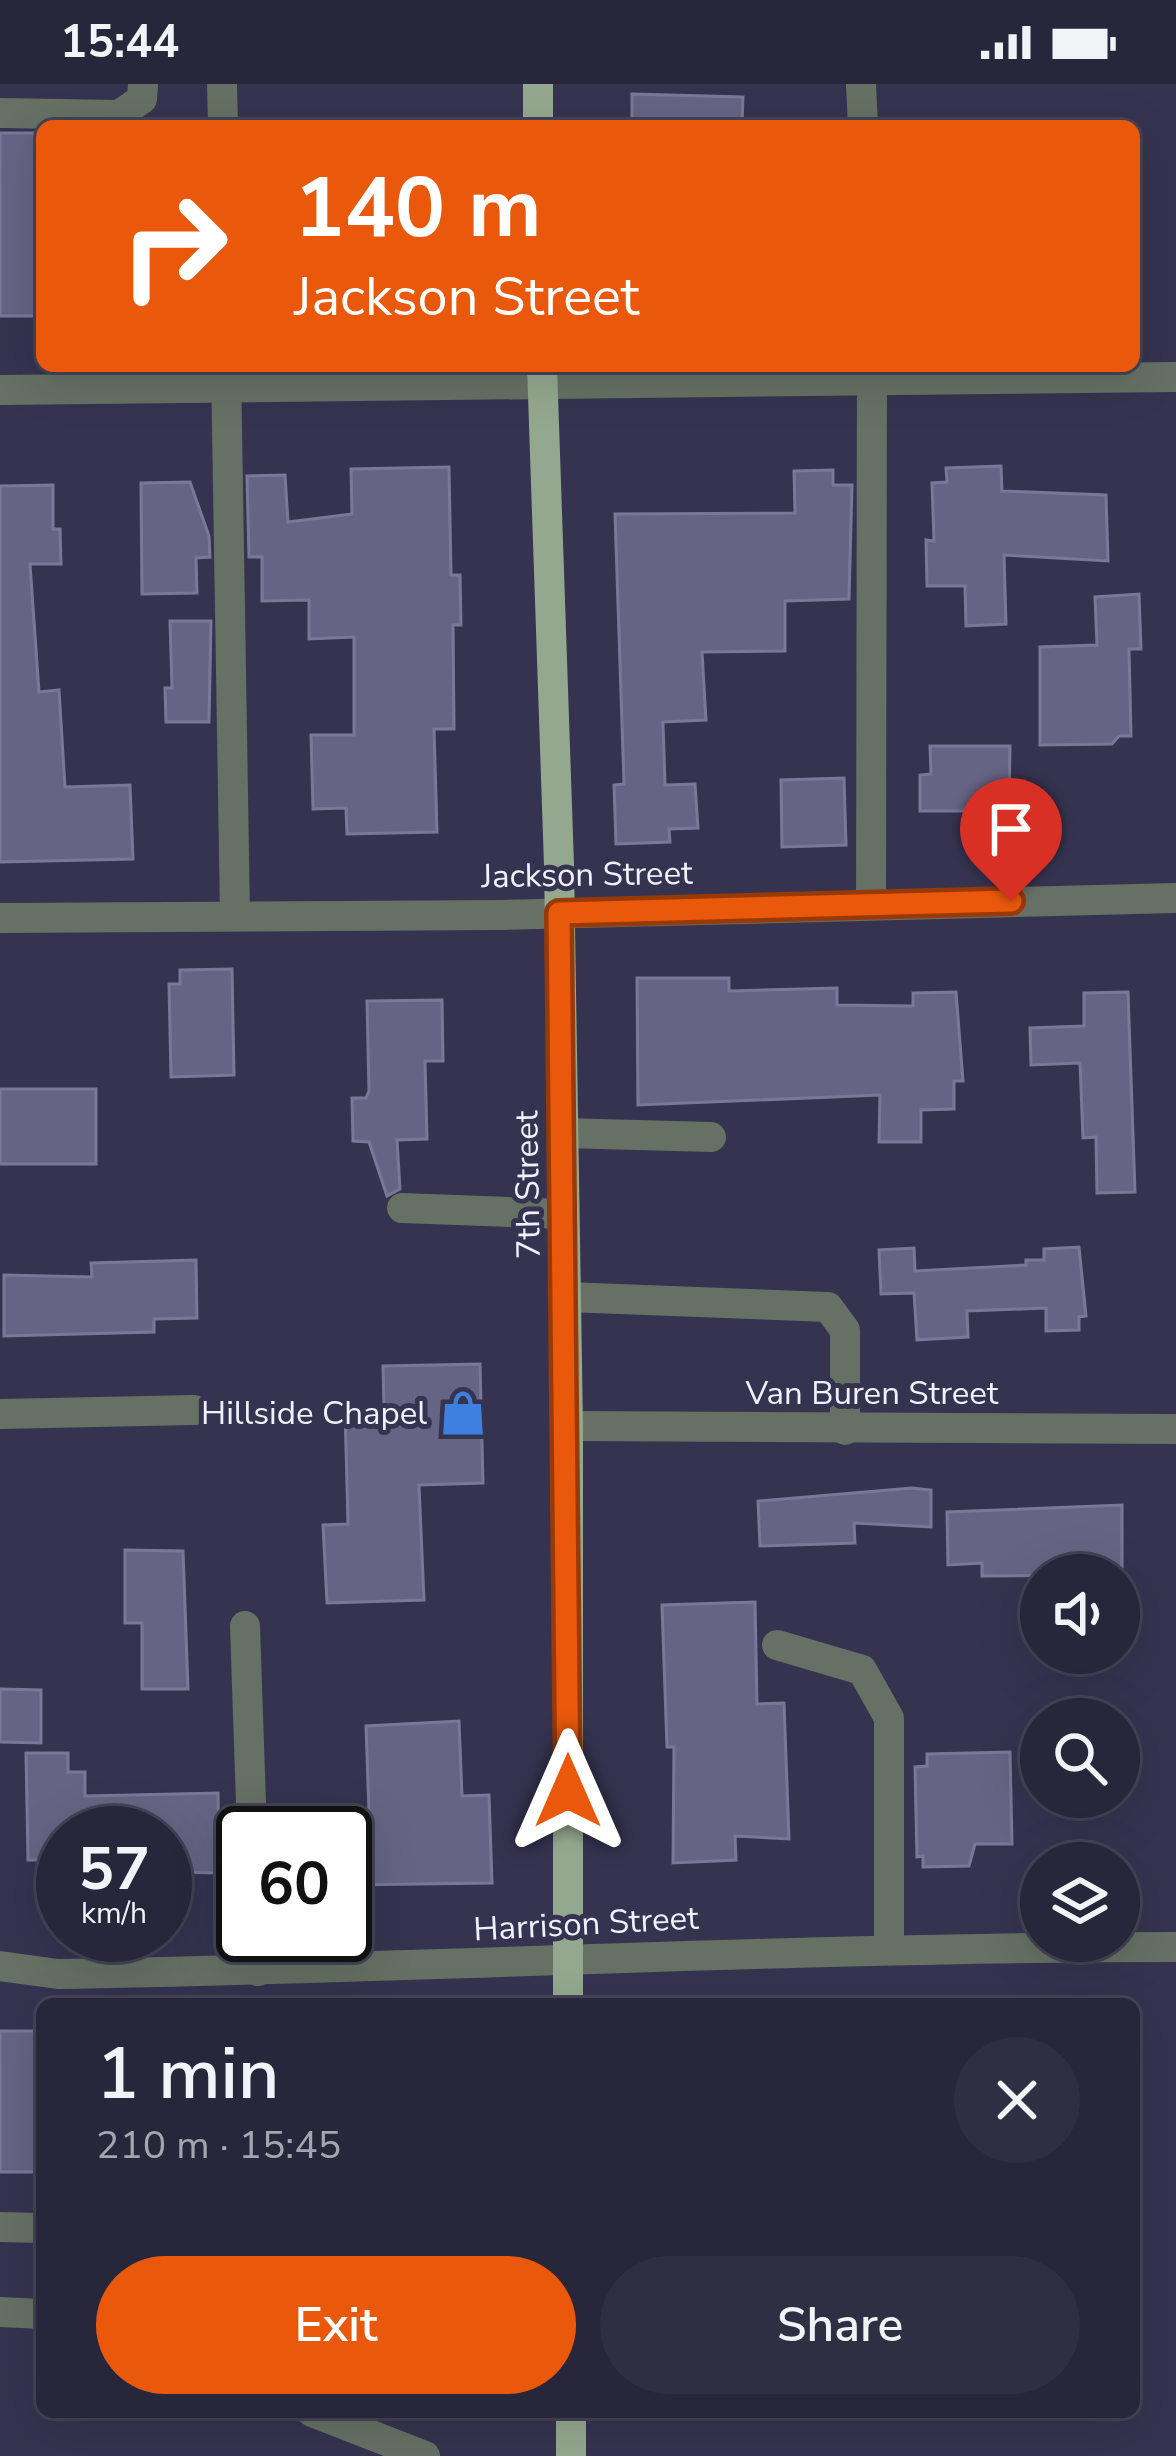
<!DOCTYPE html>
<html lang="en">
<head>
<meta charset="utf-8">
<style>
  :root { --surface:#28263b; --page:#302e42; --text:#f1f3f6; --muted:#a5a5af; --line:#444355; --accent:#ea580c }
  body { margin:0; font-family:"Nunito Sans",sans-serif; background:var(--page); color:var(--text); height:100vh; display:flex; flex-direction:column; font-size:45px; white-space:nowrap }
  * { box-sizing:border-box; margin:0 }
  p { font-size:39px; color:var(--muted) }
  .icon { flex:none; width:66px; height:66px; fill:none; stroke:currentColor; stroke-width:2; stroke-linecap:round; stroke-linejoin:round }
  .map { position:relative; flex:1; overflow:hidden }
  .side { position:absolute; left:36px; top:1914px; width:1104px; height:420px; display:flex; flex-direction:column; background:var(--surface); border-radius:18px; box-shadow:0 12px 48px #0002,0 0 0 3px var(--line) }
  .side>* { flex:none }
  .banner { position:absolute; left:36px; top:36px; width:1104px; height:252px; border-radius:18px; box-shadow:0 12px 48px #0002,0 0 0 3px var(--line); background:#ea580c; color:#fff; overflow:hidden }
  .buttons { position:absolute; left:1020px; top:1470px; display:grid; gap:24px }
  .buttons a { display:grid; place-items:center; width:120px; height:120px; border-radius:50%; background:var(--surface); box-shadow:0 12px 48px #0002,0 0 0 3px var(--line); font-size:60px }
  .speed { position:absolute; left:36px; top:1722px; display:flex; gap:24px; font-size:60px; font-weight:700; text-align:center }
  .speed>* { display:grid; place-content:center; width:156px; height:156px; border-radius:50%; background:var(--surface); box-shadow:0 12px 48px #0002,0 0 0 3px var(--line); line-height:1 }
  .speed small { font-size:30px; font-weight:400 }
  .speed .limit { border:6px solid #111; border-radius:18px; background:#fff; color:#111 }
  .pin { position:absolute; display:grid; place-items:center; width:102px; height:102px; color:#fff; margin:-123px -51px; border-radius:50% 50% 50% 0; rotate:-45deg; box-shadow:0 0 12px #0007 }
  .pin .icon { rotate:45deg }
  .me { position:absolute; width:132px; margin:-66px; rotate:0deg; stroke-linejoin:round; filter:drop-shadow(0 0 9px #0008) }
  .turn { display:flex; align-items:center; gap:42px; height:252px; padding:0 60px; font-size:54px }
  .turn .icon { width:156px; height:156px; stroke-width:2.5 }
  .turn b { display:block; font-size:84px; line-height:102px }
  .round { display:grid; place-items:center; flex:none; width:126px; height:126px; border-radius:63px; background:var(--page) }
  .headline { display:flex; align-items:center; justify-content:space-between; height:204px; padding:0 60px }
  h1 { font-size:72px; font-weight:600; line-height:90px }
  .button { display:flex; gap:24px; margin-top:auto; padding:24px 60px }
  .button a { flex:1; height:138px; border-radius:72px; background:var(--accent); color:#fff; font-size:48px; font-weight:600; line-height:138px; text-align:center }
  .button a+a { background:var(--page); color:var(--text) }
  .status { display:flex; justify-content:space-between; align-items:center; height:84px; padding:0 60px; background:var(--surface); direction:ltr }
  .status svg { height:33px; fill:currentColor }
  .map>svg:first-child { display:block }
  .building { fill:#666484; stroke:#7a7899; stroke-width:3 }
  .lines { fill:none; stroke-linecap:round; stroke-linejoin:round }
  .minor { stroke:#667064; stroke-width:30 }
  .major { stroke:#94a88f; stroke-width:30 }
  .route-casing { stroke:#983908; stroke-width:30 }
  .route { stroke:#ea580c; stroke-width:21 }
  .labels { text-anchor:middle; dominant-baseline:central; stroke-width:10; stroke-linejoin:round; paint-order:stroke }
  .street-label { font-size:33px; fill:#f0f0ff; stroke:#35334f }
  .poi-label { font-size:33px; fill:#f0f0ff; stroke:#35334f; text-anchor:end }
</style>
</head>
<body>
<div class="status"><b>15:44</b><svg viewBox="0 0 49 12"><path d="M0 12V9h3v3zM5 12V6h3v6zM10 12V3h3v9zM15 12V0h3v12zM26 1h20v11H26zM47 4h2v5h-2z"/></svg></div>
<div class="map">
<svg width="1176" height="2372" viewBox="0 0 1176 2372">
  <rect width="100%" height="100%" fill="#35334f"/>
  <g class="building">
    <polygon points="632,10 743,13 742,42 632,42"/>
    <rect x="0" y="49" width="42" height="183"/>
    <polygon points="1001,382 1002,407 1106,411 1108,477 1004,471 1006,540 966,542 965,502 927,502 926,456 934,457 932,399 947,398 946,384"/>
    <polygon points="449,383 451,491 460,491 461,541 453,541 454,645 434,645 437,748 347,750 346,724 313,725 311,651 354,651 354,553 309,555 309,516 262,517 262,473 249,473 247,392 285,391 288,438 352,430 351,385"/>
    <polygon points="833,386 833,401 852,401 849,515 785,517 785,567 702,568 706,636 663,638 665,701 695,700 698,744 669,745 670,758 616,760 614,701 624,700 615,430 795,429 794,387"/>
    <polygon points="190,398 209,452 210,473 196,474 197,509 142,510 141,399"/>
    <polygon points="53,401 53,445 60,445 61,480 30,480 39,608 59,606 65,703 130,701 133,775 0,778 0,402"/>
    <polygon points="1139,510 1141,565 1129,565 1131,652 1119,652 1112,660 1040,661 1040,563 1097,561 1095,513"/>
    <polygon points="170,537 211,537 209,638 166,638 165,604 172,604"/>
    <polygon points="930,662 1010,662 1009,727 920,727 920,691 931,690"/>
    <polygon points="844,694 846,761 782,763 781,696"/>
    <polygon points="232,885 234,991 171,993 169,900 180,900 180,886"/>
    <polygon points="637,894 729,894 729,907 837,904 837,921 913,922 913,909 956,908 963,997 954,997 954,1025 921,1026 921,1058 879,1058 880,1011 638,1021"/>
    <polygon points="1128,908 1135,1108 1097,1109 1096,1053 1083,1054 1080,979 1031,981 1030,944 1084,942 1084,909"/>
    <polygon points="442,916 443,977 425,977 427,1055 397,1056 400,1105 387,1112 369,1058 353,1057 352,1014 366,1014 369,1007 367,917"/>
    <rect x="0" y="1005" width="96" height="75"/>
    <polygon points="1079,1163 1086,1232 1079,1233 1079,1246 1046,1247 1046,1224 967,1227 968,1253 917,1256 914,1209 881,1210 879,1166 914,1164 915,1187 1026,1181 1026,1176 1044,1176 1044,1165"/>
    <polygon points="196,1176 197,1234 154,1235 154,1248 4,1252 4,1191 92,1193 91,1179"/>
    <polygon points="480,1280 483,1399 419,1401 424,1516 327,1519 323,1441 348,1440 345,1326 384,1325 383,1282"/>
    <polygon points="912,1404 931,1406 931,1443 854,1439 855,1459 760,1462 758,1417"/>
    <polygon points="1122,1421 1122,1491 982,1492 982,1479 948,1481 947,1428"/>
    <polygon points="125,1466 183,1467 188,1605 142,1605 142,1539 125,1539"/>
    <polygon points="755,1518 757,1620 784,1619 789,1755 735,1752 736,1776 673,1779 674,1663 667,1663 662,1521"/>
    <polygon points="0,1605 41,1606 41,1659 0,1658"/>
    <polygon points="459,1637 462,1712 489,1711 492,1799 345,1801 345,1730 369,1729 366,1642"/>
    <polygon points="1010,1668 1012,1760 975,1760 969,1782 923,1783 923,1772 917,1773 915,1683 927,1682 927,1670"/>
    <polygon points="26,1669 68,1669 68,1688 85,1688 85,1712 218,1709 219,1789 165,1788 165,1749 63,1749 63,1776 28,1776"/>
    <rect x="0" y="1947" width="42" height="141"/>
  </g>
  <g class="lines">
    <g class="minor">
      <polyline points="222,0 223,42"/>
      <polyline points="861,0 863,42"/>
      <polyline points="0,29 119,31 142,15 143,0"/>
      <polyline points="226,282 235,832"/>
      <polyline points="0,306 1176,293"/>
      <polyline points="871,818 872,282"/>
      <polyline points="0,834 502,831 1176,814"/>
      <polyline points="563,1049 711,1053"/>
      <polyline points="402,1124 564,1130"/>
      <polyline points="566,1213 828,1223 845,1246 845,1346"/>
      <polyline points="0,1330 194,1326"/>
      <polyline points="568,1342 1176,1345"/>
      <polyline points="245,1542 252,1749"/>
      <polyline points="777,1561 862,1586 889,1634 889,1863"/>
      <polyline points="256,1851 258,1887"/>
      <path d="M 0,1882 L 58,1890 C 431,1884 803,1863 1176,1863"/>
      <polyline points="0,2143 42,2144"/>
      <polyline points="0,2228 42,2230"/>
      <polyline points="312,2328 425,2372"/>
    </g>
    <g class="major">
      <polyline points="538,0 538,42"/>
      <polyline points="542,282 559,781 568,1342 568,1920"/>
      <polyline points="571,2328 571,2372"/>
    </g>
  </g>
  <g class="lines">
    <g class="route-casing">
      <polyline id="route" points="568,1707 559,829 1011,817"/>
    </g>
    <use href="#route" class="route"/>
  </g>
  <defs>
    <g id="shop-bare" transform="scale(3.6)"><path d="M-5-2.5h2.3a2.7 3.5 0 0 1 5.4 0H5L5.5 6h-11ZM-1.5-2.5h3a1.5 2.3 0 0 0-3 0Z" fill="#3f7fe0" stroke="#35334f" stroke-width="2.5" paint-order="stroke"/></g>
  </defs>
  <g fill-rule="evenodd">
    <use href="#shop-bare" x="463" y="1329"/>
  </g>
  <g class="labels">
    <g class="street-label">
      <text transform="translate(587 791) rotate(-1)">Jackson Street</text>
      <text transform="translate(528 1101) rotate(-91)">7th Street</text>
      <text x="872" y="1309">Van Buren Street</text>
      <text transform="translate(586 1840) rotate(-3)">Harrison Street</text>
    </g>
    <g class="poi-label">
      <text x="427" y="1329">Hillside Chapel</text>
    </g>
  </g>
</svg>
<div class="buttons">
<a><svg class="icon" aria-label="sound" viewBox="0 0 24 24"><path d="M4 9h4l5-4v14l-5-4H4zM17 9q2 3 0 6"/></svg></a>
<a><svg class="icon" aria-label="search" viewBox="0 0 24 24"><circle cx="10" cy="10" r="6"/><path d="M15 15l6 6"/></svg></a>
<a><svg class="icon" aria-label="layers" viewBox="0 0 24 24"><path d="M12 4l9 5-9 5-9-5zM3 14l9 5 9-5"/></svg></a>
</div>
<div class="speed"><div>57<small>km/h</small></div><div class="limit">60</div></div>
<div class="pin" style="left:1011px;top:817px;background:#d93025"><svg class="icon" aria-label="arrive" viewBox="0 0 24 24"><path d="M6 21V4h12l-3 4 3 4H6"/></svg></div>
<svg class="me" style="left:568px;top:1707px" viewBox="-20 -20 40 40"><path d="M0-17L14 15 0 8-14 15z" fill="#ea580c" stroke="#fff" stroke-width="4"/></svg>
<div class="banner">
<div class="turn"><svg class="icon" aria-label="right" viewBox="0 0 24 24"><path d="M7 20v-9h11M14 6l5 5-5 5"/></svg><div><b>140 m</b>Jackson Street</div></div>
</div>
<section class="side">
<div class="headline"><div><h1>1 min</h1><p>210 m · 15:45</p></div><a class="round"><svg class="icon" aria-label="close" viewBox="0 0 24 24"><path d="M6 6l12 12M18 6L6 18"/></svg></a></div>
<div class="button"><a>Exit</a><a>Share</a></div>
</section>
</div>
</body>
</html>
